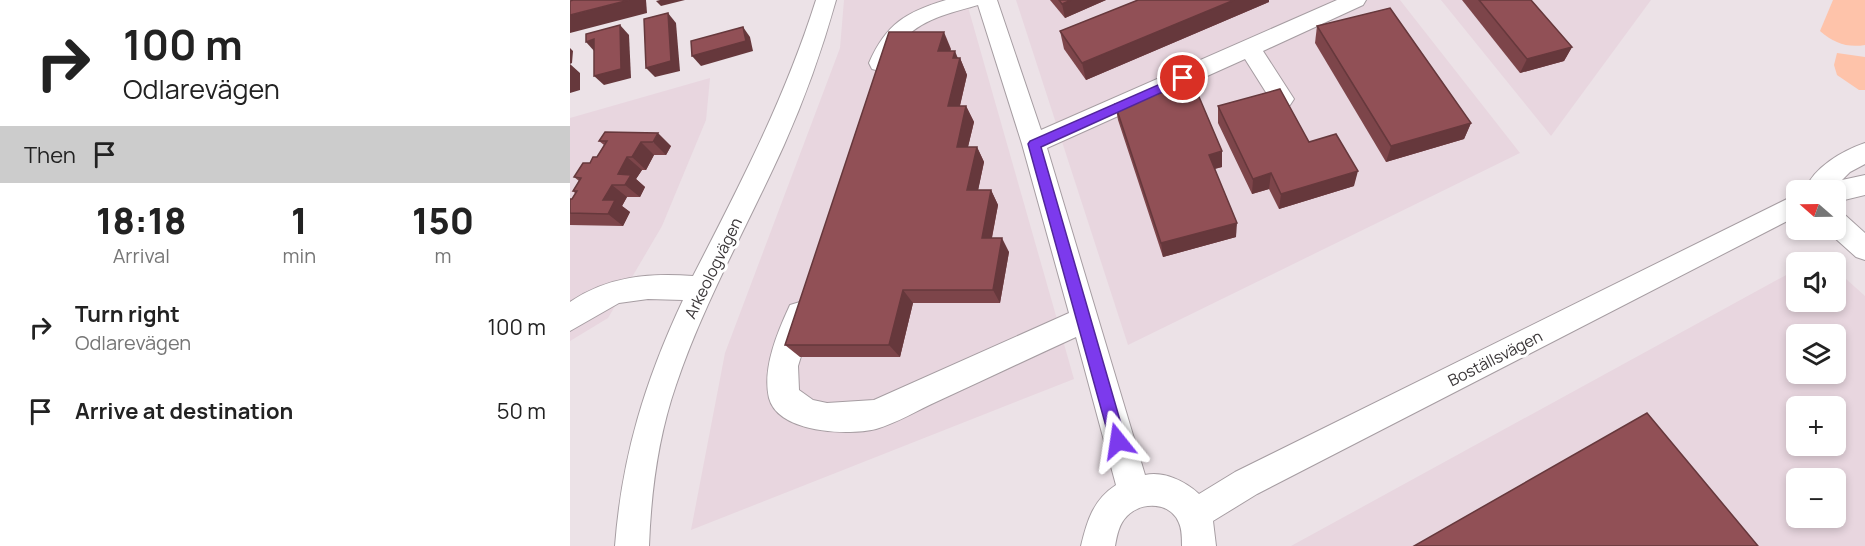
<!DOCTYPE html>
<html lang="en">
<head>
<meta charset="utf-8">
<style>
  :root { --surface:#fff; --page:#f2f2f2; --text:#222; --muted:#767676 }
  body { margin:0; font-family:Manrope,sans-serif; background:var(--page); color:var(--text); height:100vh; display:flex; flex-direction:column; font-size:22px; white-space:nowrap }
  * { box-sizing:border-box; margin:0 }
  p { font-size:20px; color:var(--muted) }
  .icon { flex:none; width:33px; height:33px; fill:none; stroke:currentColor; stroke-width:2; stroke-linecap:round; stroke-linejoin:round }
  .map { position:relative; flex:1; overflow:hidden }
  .side { display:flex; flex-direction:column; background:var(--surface); width:570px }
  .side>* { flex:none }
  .hud { background:#fff; color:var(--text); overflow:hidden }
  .needle { width:39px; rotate:290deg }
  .fabs { position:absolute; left:1216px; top:180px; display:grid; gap:12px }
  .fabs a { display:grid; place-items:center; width:60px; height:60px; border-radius:9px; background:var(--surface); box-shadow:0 3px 9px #0003; font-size:30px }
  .pin { position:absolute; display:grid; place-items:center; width:51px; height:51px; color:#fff; margin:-26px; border:3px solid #fff; border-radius:50%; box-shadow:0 2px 6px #0007 }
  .me { position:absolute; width:66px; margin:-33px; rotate:345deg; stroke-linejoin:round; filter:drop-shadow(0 0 4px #0008) }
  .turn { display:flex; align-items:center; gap:21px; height:126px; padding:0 24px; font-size:27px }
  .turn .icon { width:78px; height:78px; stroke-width:2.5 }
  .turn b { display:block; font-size:42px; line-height:51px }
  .then { display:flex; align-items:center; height:57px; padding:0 24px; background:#0003; gap:12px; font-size:22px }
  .eta { display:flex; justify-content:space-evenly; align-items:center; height:102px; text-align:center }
  .eta b { font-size:36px; font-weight:800; line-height:42px }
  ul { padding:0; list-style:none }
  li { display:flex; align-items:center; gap:18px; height:84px; padding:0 24px }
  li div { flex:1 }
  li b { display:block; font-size:22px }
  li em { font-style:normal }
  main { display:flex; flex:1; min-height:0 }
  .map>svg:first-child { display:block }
  .built { fill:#e8d6df; fill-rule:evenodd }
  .green { fill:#fec3aa }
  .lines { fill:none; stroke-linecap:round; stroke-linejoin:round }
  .minor-casing { stroke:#a69da2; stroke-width:2 }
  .minor { fill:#fff; fill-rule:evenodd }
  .wall { fill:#7d454a }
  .shaded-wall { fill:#66383c }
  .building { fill:#915056; stroke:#66383c; stroke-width:1.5 }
  .route { fill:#7c3aed; stroke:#51269a; stroke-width:1.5 }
  .labels { text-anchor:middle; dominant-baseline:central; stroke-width:6; stroke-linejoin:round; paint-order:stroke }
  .street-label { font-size:16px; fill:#3a3638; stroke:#fff }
</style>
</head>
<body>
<main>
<section class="side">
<div class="hud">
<div class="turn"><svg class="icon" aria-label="right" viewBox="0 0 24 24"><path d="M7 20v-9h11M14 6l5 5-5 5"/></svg><div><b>100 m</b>Odlarevägen</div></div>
<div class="then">Then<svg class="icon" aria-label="arrive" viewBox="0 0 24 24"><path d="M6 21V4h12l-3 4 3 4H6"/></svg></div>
</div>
<div class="eta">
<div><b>18:18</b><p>Arrival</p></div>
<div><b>1</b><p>min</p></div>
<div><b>150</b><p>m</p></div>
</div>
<ul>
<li><svg class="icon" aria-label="right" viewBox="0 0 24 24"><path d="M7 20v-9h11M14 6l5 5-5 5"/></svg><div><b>Turn right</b><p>Odlarevägen</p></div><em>100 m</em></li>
<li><svg class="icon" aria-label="arrive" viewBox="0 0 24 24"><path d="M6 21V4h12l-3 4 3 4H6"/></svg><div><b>Arrive at destination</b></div><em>50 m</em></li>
</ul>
</section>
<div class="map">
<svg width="1295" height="546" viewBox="0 0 1295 546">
  <rect width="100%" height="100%" fill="#ece2e7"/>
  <g class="built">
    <polygon points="274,0 396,0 504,379 121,530 155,353 270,48"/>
    <polygon points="446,0 830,0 950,153 558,345"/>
    <polygon points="871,0 1081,0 981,136"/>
    <polygon points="140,78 136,120 92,226 38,318 0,341 0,225 48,212 72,170 76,170 84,155 96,155 49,145 0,224 0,118"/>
    <path d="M 1227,269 L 1227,302 L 1266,302 L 1266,270 L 1295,296 L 1295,546 L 721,546 ZM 1227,334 L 1266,334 L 1266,374 L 1227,374 ZM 1227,406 L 1266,406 L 1266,446 L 1227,446 ZM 1227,478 L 1266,478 L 1266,518 L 1227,518 Z"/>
  </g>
  <g class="green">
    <path d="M 1263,0 L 1295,0 L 1295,45 C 1277,48 1264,43 1250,31 Z"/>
    <polygon points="1267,53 1295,57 1295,90 1289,90 1267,75 1264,65"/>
  </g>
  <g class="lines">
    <g class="minor-casing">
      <g id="minor">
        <path d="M 246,0 L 266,0 C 252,50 235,98 214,145 C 178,225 134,302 106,385 C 88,437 81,492 79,546 L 45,546 C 52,456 75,381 113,300 L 78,299 L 49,303 L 0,331 L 0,302 C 38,276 79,273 123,276 C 170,185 215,98 246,0 Z"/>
        <path d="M 376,0 L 427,0 L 471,130 L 767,0 L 796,0 L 793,5 L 693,51 L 724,99 L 720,105 L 712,108 L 704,105 L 675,59 L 477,148 L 575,475 C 594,471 615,481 629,494 L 665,472 L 1227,194 L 1227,216 L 687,494 L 643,521 L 646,546 L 612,546 C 612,539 612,529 609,523 C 601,502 572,501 557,516 C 549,524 547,535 545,546 L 511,546 C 517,521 523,500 546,485 L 506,337 C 460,358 414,380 368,401 C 348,410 327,423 306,429 C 278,436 208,433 199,398 C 192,368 208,331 220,305 L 230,302 L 240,305 L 244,314 L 228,366 L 229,390 L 243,400 L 257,403 L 304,400 L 499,313 L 452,144 L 408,5 C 381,13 349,19 331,43 C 325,51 323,60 318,69 L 310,71 L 302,69 L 299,63 C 316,24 336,12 376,0 Z"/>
        <path d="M 1295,143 L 1295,164 L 1280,172 L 1272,180 L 1295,175 L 1295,195 L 1266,202 L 1266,190 L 1235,190 C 1244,167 1272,151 1295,143 Z"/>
        <polygon points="1266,212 1275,215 1295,233 1295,260 1286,257 1257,231 1266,230"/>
      </g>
    </g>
    <use href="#minor" class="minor"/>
  </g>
  <g class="wall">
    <polygon points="480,0 536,0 495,18"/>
    <polygon points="892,0 961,0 1002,47 994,61 950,73"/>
    <polygon points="699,2 516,80 494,49 490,31"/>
    <polygon points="747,26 901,123 894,139 816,162 745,43"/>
    <polygon points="381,49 380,51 388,58 390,58 397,75 390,106 396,106 404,122 398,147 407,147 414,162 408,190 421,190 428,205 422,238 439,252 430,303 343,303 330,357 230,357 215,345"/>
    <polygon points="545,104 652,167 645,169 666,237 593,257 548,120"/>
    <polygon points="648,106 739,142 784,186 709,209 699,189 682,194 648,123"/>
    <polygon points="35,132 101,146 96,155 84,155 76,170 72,170 66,179 75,187 70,197 57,197 52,206 60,212 53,226 0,225 0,199 2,199 5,193 3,191 9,181 4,177 27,157 34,145 29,141"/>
  </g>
  <g class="shaded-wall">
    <polygon points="59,0 76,0 77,13 0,33 0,15"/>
    <polygon points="90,0 115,0 91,6 86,1"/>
    <polygon points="501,0 536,0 495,18 492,4"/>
    <polygon points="664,0 699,0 699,2 516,80 512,63"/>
    <polygon points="98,13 106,23 110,71 85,77 76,68"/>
    <polygon points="50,25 59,35 61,78 34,85 24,76"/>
    <polygon points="173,27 180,37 183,51 131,66 122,56"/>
    <polygon points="374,32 381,49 376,68 368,51"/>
    <polygon points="24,39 25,52 16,42"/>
    <polygon points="1002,47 994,61 950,73 957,59"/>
    <polygon points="0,48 3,51 2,63 0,64 10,73 10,90 0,93"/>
    <polygon points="385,51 389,61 390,58 397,75 386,122 378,106 383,58"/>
    <polygon points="396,106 404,122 394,163 387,147"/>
    <polygon points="901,123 894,139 816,162 821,146"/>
    <polygon points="88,133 101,146 96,155 83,142"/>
    <polygon points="71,142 84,155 76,170 62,157"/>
    <polygon points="407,147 414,162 405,205 397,190"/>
    <polygon points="652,151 652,167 639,170 639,155"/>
    <polygon points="57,157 72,170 66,179 75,187 70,197 55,185 48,174"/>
    <polygon points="788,171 784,186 709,209 711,194"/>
    <polygon points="701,173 699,189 682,194 683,179"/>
    <polygon points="42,185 57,197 52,206 60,212 53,226 38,214 33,200"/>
    <polygon points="421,190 428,205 419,252 412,238"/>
    <polygon points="667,223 666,237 593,257 591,243"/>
    <polygon points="432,238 439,252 430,303 423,290"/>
    <polygon points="333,290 343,303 330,357 319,345"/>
  </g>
  <g class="building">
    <polygon points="3,0 59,0 0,15 0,1"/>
    <polygon points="489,0 501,0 492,4"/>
    <polygon points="568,0 664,0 512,63 490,31"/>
    <polygon points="909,0 961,0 1002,47 957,59"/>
    <polygon points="820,8 901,123 821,146 747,26"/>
    <polygon points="98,13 101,61 76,68 74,19"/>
    <polygon points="50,25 51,69 24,76 24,39 16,42 16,34"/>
    <polygon points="173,27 176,41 122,56 121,41"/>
    <polygon points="319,32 374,32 368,51 385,51 383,58 390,58 378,106 396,106 387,147 407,147 397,190 421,190 412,238 432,238 423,290 333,290 319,345 215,345"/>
    <polygon points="624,85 652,151 639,155 667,223 591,243 545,104"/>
    <polygon points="710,89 739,142 766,134 788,171 711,194 701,173 683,179 648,106"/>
    <polygon points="35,132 88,133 83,142 71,142 62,157 57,157 48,174 61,175 55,185 42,185 33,200 45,200 38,214 0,213 0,199 2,199 7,191 3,191 11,178 4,177 13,163 20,163 23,157 27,157 37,141 29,141"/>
    <polygon points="1077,413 1188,546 844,546"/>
  </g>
  <polygon class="route" points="613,74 619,78 617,81 471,147 556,441 554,446 548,448 543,446 540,441 458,144 460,141"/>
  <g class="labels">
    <g class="street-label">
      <text transform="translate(143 268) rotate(-64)">Arkeologvägen</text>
      <text transform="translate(925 358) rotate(-27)">Boställsvägen</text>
    </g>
  </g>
</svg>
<div class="fabs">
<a><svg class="needle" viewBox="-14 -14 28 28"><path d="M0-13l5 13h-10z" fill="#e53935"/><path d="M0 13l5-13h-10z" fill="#767676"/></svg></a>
<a><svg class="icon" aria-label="sound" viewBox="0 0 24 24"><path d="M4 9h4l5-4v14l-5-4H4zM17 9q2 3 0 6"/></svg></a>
<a><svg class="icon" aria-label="layers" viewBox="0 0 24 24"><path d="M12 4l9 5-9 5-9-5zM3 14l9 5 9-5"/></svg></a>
<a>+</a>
<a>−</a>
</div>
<div class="pin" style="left:613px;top:78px;background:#d93025"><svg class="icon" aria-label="arrive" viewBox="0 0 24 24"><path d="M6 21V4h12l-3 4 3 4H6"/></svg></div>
<svg class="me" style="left:548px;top:441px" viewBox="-20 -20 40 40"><path d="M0-17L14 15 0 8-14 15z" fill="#7c3aed" stroke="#fff" stroke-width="4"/></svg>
</div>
</main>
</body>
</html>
